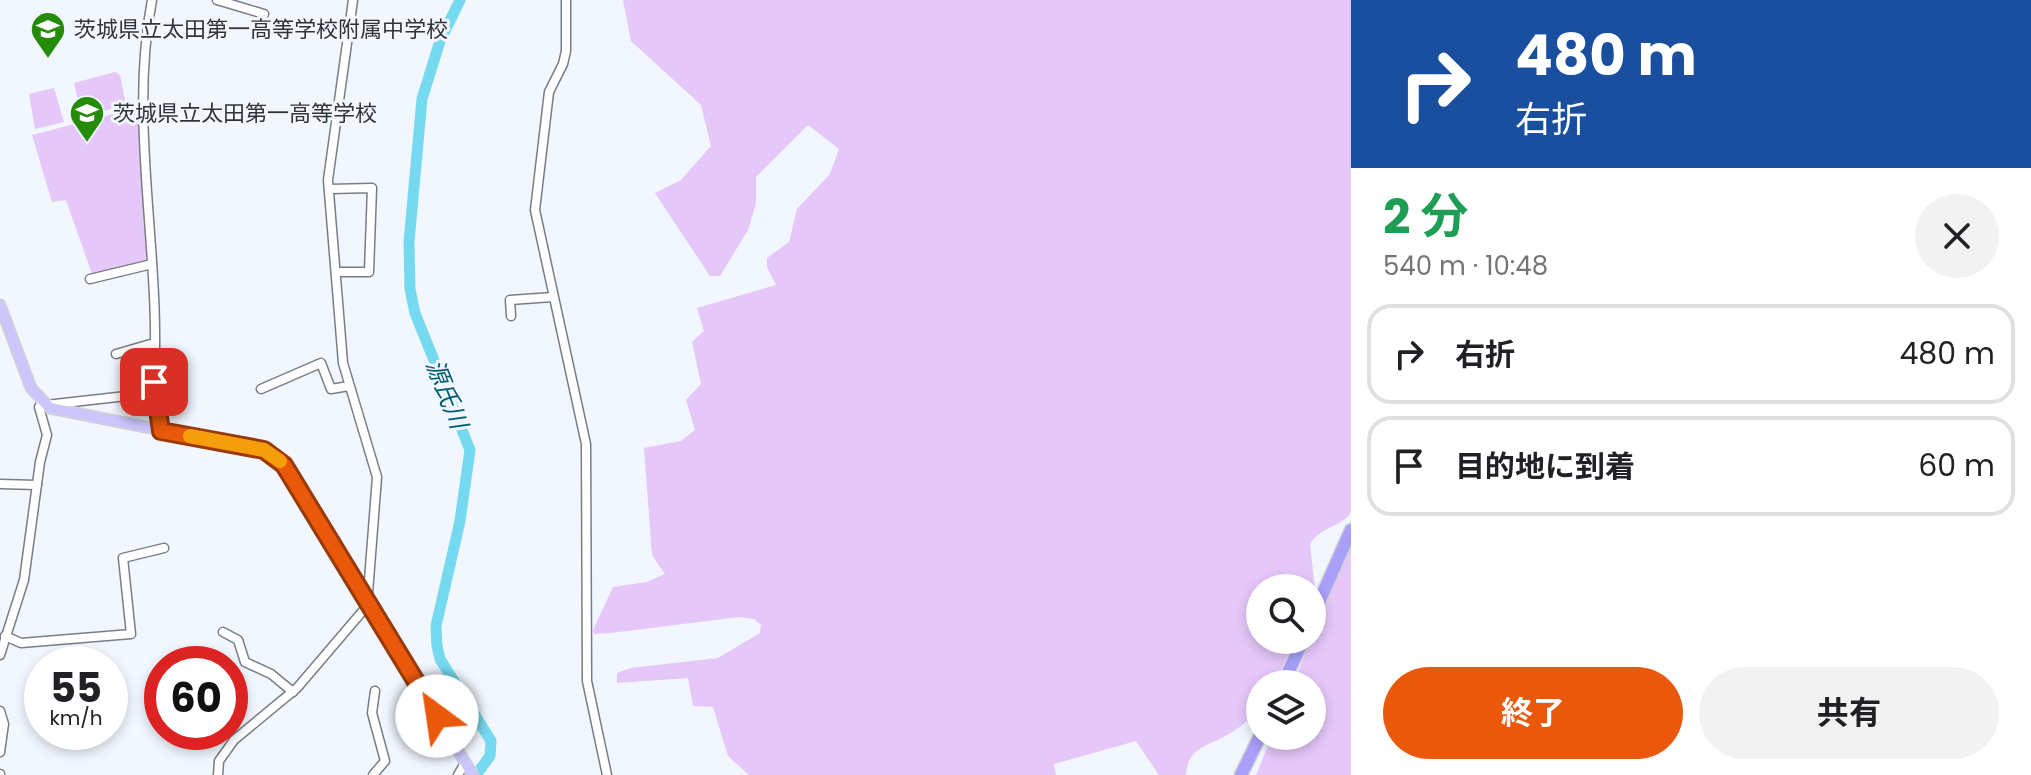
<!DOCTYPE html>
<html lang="ja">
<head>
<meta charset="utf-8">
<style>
  :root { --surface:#fff; --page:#f2f2f2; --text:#202124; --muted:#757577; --line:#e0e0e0; --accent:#ea580c }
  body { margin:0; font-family:Poppins,"Noto Sans JP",sans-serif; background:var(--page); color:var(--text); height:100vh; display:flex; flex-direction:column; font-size:30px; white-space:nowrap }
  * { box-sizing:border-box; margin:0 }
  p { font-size:26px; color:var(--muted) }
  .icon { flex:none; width:44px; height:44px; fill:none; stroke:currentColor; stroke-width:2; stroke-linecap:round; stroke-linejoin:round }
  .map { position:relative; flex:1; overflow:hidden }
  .side { display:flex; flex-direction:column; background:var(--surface); width:680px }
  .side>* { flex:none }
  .banner { background:#1a4fa0; color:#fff; overflow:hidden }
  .buttons { position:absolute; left:1246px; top:574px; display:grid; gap:16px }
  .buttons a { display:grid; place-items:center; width:80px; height:80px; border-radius:50%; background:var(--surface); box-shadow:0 4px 12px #0003; font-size:40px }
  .speed { position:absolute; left:24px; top:646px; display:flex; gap:16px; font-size:40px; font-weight:700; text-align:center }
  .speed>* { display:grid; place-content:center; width:104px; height:104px; border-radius:50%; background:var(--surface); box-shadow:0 4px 12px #0003; line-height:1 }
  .speed small { font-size:20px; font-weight:400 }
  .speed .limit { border:12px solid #d22; background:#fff; color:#111 }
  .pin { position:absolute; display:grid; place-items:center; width:68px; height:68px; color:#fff; margin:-34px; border-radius:16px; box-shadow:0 4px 12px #0006 }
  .me { position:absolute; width:88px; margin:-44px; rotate:329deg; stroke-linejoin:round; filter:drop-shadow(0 0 6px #0008) }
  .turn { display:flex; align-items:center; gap:28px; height:168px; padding:0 32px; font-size:36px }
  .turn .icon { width:104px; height:104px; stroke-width:2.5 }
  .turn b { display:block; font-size:56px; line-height:68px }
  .round { display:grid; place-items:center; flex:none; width:84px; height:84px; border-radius:42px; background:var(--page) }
  .overview { display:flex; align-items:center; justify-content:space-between; height:136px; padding:0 32px }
  h1 { font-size:48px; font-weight:700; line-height:60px; color:#1e9e55 }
  .action { display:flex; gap:16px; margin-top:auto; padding:16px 32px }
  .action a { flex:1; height:92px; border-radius:48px; background:var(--accent); color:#fff; font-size:32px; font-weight:700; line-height:92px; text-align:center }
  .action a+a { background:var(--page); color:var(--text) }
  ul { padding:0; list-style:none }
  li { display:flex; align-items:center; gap:24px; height:100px; margin:0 16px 12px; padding:0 16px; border:4px solid var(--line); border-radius:24px }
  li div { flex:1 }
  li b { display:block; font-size:30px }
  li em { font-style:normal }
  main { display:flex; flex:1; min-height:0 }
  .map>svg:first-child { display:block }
  .green { fill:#e5c7f9 }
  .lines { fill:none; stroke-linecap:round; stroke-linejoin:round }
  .river { stroke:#75daf0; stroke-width:11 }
  .minor-casing { stroke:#787e87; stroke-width:11 }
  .major-casing { stroke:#d2d2d3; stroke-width:13 }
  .highway-casing { stroke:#d2d2d3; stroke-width:15 }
  .minor { stroke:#fff; stroke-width:8 }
  .major { stroke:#cbc6fd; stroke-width:10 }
  .highway { stroke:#a8a0fb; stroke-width:12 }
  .route-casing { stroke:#983908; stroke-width:20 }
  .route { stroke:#ea580c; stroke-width:14 }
  .slow { stroke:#f59e0b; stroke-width:14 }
  .labels { text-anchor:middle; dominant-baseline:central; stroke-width:6; stroke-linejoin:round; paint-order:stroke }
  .poi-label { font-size:22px; fill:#313338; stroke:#f1f6ff; text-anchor:start }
  .water-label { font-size:24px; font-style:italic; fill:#025e6e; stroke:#f1f6ff }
</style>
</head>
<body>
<main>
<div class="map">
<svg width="1351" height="775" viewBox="0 0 1351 775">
  <rect width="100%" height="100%" fill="#f1f6ff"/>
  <g class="green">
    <path d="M 623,0 L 1351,0 L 1351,512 C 1342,527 1320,527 1310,544 L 1315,590 L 1312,603 L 1312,588 L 1260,588 L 1260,640 L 1295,640 L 1274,684 L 1260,684 L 1260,710 C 1250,718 1240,728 1229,734 C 1209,746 1187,747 1186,775 L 1159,775 L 1136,741 L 1054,764 L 1056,775 L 749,775 L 728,756 L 713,707 L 693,706 L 688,678 L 617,683 L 617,673 L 631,668 L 718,658 L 760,633 L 761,625 L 754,619 L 739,617 L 611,633 L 594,634 L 593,630 L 613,587 L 647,582 L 665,574 L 652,555 L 644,448 L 681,441 L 695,430 L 686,400 L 701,384 L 692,342 L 704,331 L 697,308 L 776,285 L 767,267 L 767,258 L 789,242 L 797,209 L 830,174 L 839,149 L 808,125 L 756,177 L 756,203 L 748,230 L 720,276 L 710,276 L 655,193 L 681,180 L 711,146 L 701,105 L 631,41 Z"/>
    <polygon points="115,72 120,75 126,105 82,117 74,83"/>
    <polygon points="54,88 64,122 35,129 29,94"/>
    <polygon points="136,108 144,169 149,261 92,274 66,200 52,202 32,135"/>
    <polygon points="1351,540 1351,775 1256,775 1272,736 1312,736 1312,684 1293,684"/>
  </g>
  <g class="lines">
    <polyline class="river" points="460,0 440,41 422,99 409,242 410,289 415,313 470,450 460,521 436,626 437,646 440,659 491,741 490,756 476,775"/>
    <g class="minor-casing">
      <g id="minor">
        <path d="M 152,0 C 127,130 164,262 153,393"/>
        <polyline points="217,0 264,14"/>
        <polyline points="566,0 566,51 563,64 549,92 535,210 586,444 587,681 607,775"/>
        <polyline points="329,189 372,188 369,272 336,272"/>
        <polyline points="90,279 152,264"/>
        <polyline points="511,316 510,300 553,297"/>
        <polyline points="116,354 154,343"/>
        <polyline points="261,389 321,363 331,389 349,386"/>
        <polyline points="46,405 153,393 161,431"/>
        <polyline points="0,484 37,485"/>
        <polyline points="223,632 238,640 245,662 271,674 293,692"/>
        <polyline points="5,636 21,643 131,634 123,558 164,548"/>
        <polyline points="0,655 24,580 40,462 47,435 39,407 42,402"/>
        <polyline points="0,711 4,724 0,752"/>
        <polyline points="0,774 0,775"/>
        <polyline points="218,775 219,761 234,740 297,688 367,606 377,477 343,363 328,180 353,0"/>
        <polyline points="373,775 385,761 372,713 375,691"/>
        <polyline points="458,775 465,763"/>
      </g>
    </g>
    <g class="major-casing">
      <polyline id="major" points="0,305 31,388 50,408 257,449 278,458 473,775"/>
    </g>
    <g class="highway-casing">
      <g id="highway">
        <polyline points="1312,618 1351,530"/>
        <polyline points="1283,684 1303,640"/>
        <polyline points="1241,775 1260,736"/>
      </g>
    </g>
    <use href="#minor" class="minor"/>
    <use href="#major" class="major"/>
    <use href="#highway" class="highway"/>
  </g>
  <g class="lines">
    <g class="route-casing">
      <polyline id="route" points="154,382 161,431 264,450 284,465 437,716"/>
    </g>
    <use href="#route" class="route"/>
    <polyline class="slow" points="190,436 264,450 280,461"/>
  </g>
  <defs>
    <g id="school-pin" transform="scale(1.8)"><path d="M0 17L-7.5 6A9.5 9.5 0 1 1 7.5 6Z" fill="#248c09" stroke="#f1f6ff"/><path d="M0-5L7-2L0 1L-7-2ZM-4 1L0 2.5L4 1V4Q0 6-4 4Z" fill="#fff"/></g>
  </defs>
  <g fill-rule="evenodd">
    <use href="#school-pin" x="48" y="29"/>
    <use href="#school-pin" x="87" y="113"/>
  </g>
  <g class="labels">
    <g class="poi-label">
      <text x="74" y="29">茨城県立太田第一高等学校附属中学校</text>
      <text x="113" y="113">茨城県立太田第一高等学校</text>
    </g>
    <g class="water-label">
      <text transform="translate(447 394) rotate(68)">源氏川</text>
    </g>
  </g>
</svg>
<div class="buttons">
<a><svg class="icon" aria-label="search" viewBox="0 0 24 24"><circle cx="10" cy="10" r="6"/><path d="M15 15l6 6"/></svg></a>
<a><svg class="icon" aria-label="layers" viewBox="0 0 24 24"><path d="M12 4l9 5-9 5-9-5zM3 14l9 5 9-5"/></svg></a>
</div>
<div class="speed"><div>55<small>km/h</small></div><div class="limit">60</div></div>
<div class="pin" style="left:154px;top:382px;background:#d93025"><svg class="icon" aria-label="arrive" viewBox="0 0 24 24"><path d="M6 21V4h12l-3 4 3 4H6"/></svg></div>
<svg class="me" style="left:437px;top:716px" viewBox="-20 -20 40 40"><circle r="19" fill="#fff"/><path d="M0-13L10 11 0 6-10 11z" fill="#ea580c"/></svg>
</div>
<section class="side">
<div class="banner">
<div class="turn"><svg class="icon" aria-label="right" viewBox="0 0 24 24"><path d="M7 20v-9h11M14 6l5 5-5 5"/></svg><div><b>480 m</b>右折</div></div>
</div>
<div class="overview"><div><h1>2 分</h1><p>540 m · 10:48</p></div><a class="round"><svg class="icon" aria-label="close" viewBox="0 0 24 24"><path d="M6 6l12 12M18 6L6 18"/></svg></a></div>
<ul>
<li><svg class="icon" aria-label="right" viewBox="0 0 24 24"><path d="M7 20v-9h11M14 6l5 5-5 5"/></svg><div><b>右折</b></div><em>480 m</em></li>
<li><svg class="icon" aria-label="arrive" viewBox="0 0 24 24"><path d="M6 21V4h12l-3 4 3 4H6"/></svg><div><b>目的地に到着</b></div><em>60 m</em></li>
</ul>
<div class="action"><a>終了</a><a>共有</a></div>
</section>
</main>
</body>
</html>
